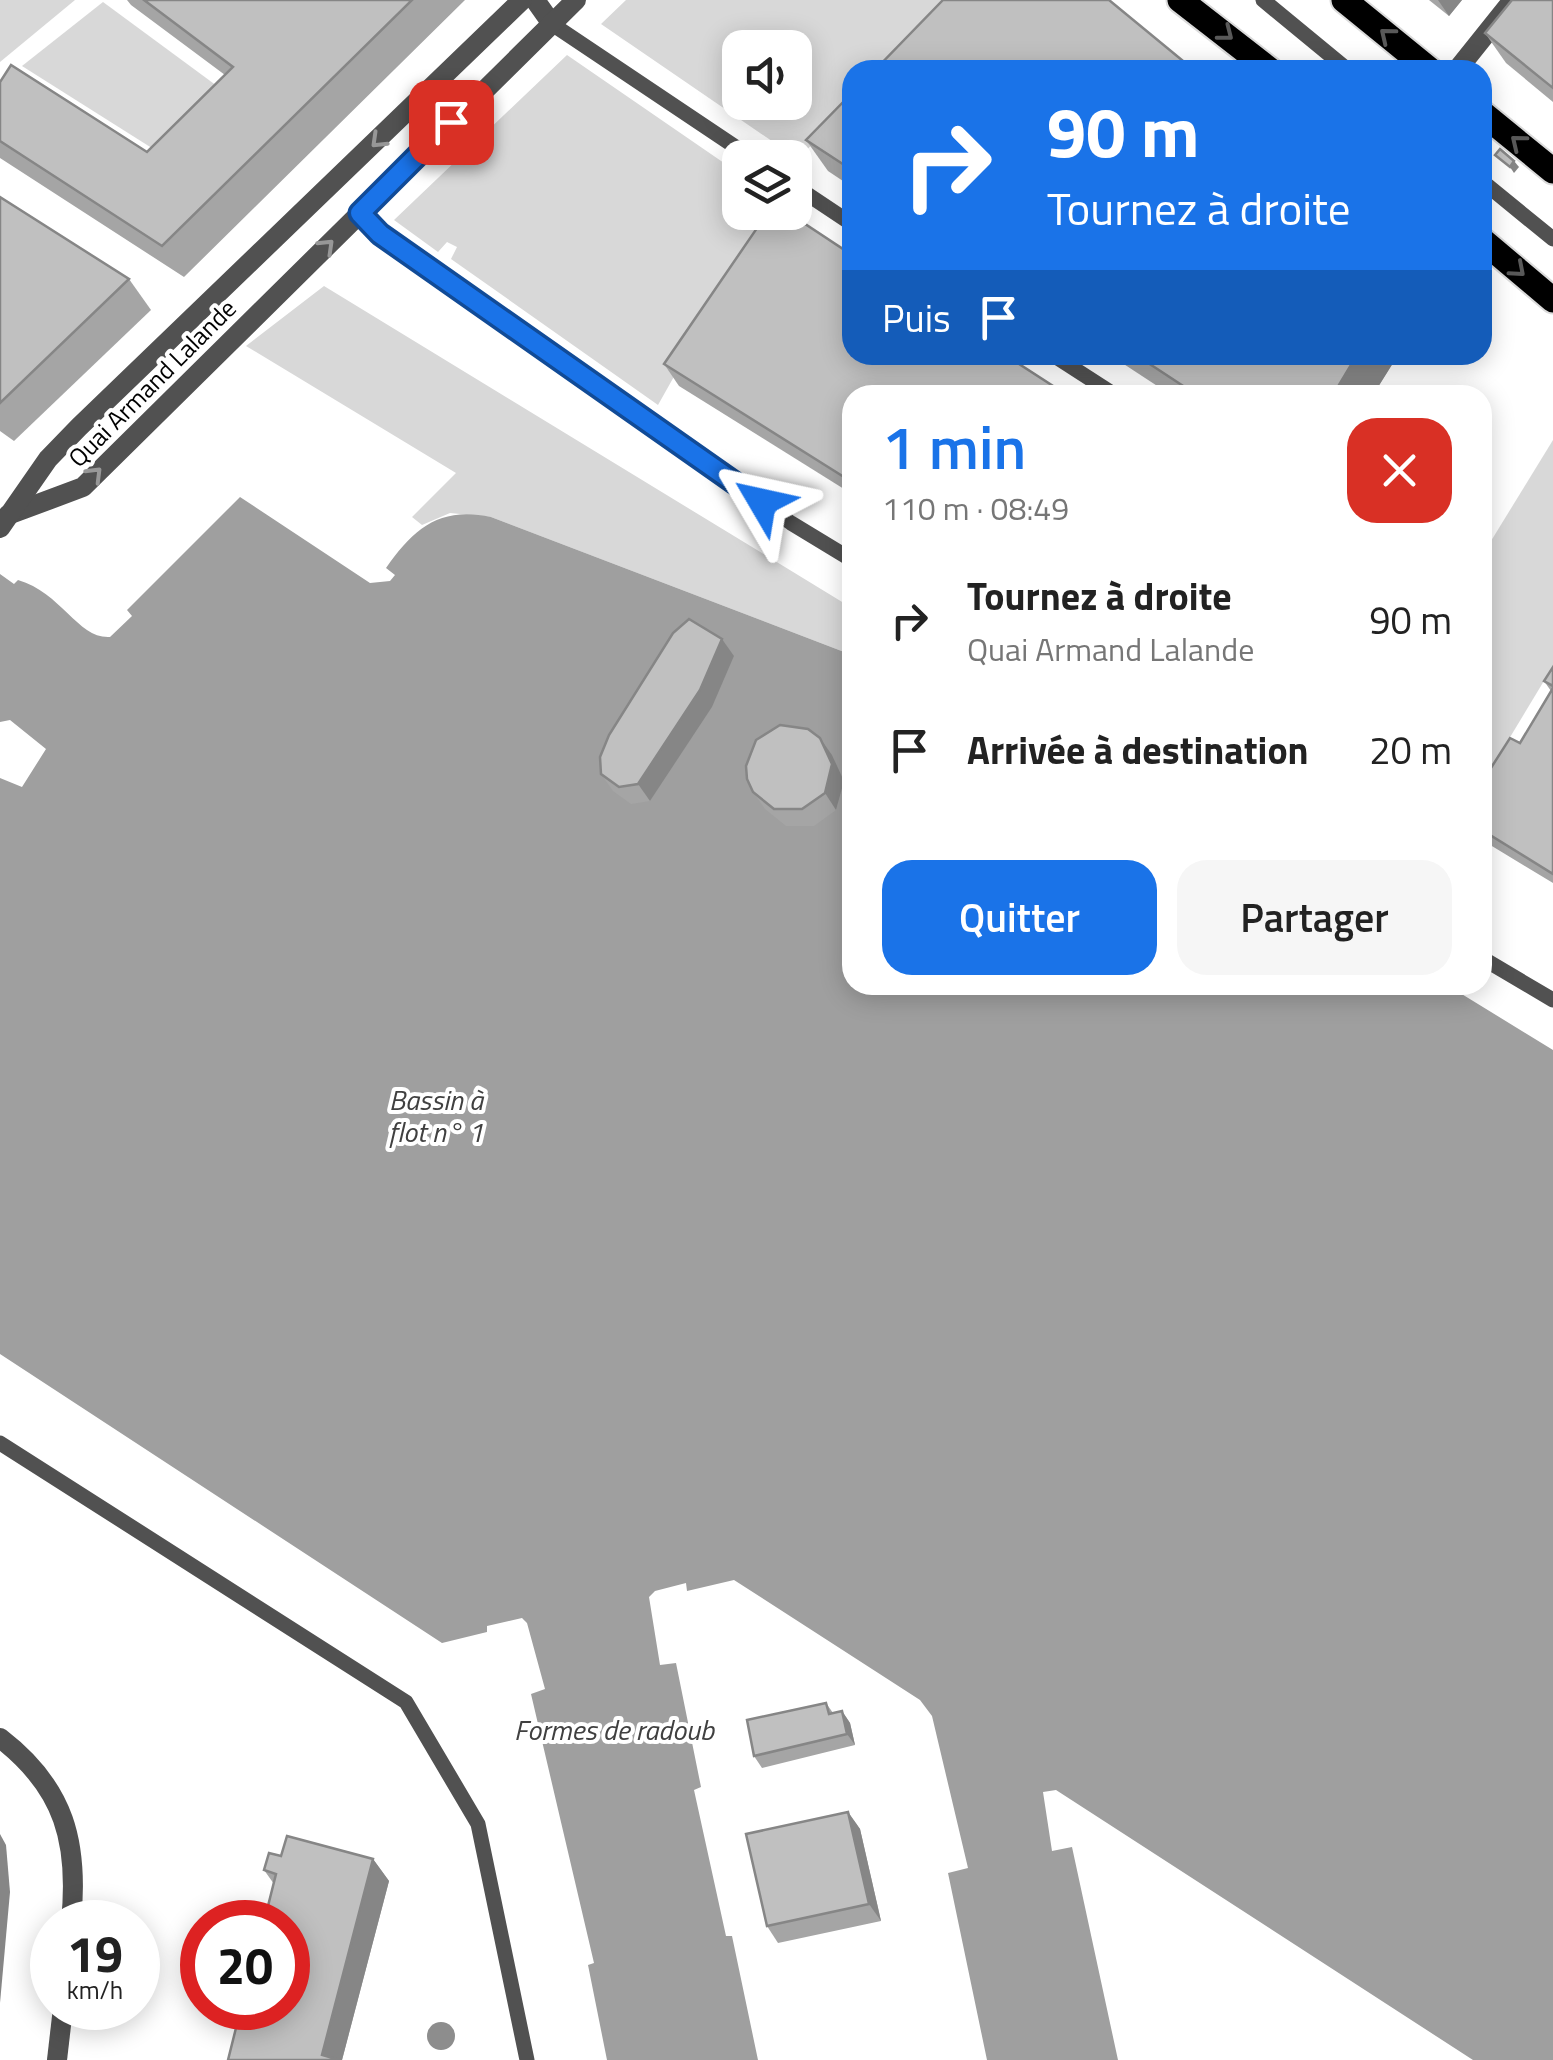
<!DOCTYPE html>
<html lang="fr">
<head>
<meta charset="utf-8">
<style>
  :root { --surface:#fff; --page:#f6f6f6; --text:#222; --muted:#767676; --accent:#1a73e8 }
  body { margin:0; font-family:"Titillium Web",sans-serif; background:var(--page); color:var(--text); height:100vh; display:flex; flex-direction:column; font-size:38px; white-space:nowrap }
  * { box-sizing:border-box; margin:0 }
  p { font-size:32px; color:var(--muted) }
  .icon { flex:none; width:55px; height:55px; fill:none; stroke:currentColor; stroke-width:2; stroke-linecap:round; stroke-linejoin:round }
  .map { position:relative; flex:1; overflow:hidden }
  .sheet { position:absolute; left:842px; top:385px; width:650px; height:610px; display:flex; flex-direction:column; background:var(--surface); border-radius:30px; box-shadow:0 5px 25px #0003 }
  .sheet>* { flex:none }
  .top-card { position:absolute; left:842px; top:60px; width:650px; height:305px; border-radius:30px; box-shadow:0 5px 25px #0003; background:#1a73e8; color:#fff; overflow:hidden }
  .tools { position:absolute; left:722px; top:30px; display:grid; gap:20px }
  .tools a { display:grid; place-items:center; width:90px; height:90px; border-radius:20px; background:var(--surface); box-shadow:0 5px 25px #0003; font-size:50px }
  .speed { position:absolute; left:30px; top:1900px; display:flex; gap:20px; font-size:50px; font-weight:700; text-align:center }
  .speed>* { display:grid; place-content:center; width:130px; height:130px; border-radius:50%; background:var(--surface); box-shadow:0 5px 25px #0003; line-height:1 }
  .speed small { font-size:25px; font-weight:400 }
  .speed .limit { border:15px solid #d22; background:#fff; color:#111 }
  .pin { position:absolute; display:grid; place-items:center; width:85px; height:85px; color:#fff; margin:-42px; border-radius:20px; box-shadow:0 5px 15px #0006 }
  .me { position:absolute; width:110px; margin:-55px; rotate:306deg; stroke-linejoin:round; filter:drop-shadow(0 0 8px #0008) }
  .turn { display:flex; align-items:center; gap:35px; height:210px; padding:0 40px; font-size:45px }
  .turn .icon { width:130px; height:130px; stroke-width:2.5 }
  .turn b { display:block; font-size:70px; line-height:85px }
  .then { display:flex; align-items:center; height:95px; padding:0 40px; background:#0003; gap:20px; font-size:38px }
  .round { display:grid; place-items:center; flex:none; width:105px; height:105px; border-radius:30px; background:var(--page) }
  .summary { display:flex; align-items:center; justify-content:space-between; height:170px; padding:0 40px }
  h1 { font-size:60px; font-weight:600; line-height:75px; color:var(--accent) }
  .action { display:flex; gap:20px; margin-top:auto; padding:20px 40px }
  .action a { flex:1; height:115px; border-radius:30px; background:var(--accent); color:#fff; font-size:40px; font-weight:600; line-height:115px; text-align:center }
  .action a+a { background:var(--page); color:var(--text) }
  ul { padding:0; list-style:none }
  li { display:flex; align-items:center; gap:30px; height:130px; padding:0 40px }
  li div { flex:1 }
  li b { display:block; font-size:38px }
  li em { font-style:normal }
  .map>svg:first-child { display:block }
  .green { fill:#d8d8d8; fill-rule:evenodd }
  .water { fill:#9f9f9f }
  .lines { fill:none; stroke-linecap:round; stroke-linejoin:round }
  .primary-casing { stroke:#dbdbdb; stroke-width:29 }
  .service { stroke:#515151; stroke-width:15 }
  .pedestrian { stroke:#515151; stroke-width:20 }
  .minor { stroke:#515151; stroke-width:20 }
  .primary { stroke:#000; stroke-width:25 }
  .tree { fill:#8d8d8d }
  .wall { fill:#a5a5a5 }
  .shaded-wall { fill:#868686 }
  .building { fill:#c0c0c0; stroke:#868686; stroke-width:2.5 }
  .oneway { stroke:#595959 }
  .oneway2 { stroke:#979797 }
  .route-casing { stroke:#114b97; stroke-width:25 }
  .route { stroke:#1a73e8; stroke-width:18 }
  .labels { text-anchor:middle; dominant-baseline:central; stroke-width:8; stroke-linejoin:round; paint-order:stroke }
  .street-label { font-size:25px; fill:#000; stroke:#fff }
  .water-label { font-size:28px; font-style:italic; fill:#404040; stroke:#fff }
</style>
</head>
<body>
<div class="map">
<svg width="1553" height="2060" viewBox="0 0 1553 2060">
  <rect width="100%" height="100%" fill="#fff"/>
  <g class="green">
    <polygon points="0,0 75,0 0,62"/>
    <path d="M 626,0 L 949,0 L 885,70 L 852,70 L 852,103 L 798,159 L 601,24 ZM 740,48 L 795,48 L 795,102 L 740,102 Z"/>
    <polygon points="103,2 236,100 174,162 22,66"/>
    <polygon points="567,55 740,174 740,212 766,213 658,405 451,259 457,247 447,242 438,252 394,220"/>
    <polygon points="324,286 852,608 852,655 491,517 450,513 422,525 412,517 456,473 246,346"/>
    <polygon points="1553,440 1553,666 1483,782 1483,554"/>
  </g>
  <path class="water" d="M 240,497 L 370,583 L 390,581 L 395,575 L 386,568 C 414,528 440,506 491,517 L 852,655 L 852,985 L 1447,985 L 1553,1050 L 1553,2060 L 1473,2060 L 1056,1790 L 1043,1792 L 1052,1851 L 1072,1847 L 1118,2060 L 987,2060 L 948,1873 L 968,1868 L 932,1716 L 920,1700 L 734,1580 L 687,1591 L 686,1583 L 655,1591 L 649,1597 L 660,1665 L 676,1663 L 701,1787 L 694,1790 L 726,1936 L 732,1936 L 758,2060 L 607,2060 L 588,1965 L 594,1963 L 531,1694 L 545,1689 L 527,1623 L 522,1618 L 487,1626 L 487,1632 L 442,1643 L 0,1354 L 0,778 L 22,787 L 46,749 L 10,720 L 0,722 L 0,574 L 14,584 L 18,580 C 62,593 78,639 110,637 L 132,616 L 127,610 Z"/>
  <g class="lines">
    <g class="primary-casing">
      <g id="primary">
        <polyline points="1180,0 1270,70"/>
        <polyline points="1344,0 1430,70"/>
        <polyline points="1482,113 1553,171"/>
        <polyline points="1482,240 1553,300"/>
      </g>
    </g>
    <g class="service">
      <polyline points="1263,0 1348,70"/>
      <polyline points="552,24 752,158"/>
      <polyline points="1482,181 1553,239"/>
      <polyline points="795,186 852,224"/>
      <polyline points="360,213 380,234 433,267 791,523 852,560"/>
      <polyline points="1053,355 1115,395"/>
      <polyline points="1482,958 1553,1000"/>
      <polyline points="0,1443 406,1702 478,1824 527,2060"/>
    </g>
    <polyline class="pedestrian" points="1457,70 1513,0"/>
    <g class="minor">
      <polyline points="535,0 552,24"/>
      <polyline points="8,515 83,487 576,0"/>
      <polyline points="0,528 48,459 79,427 522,0"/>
      <path d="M 0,1738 C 65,1788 79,1843 71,1922"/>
      <polyline points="57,2060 63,2008"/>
    </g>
    <use href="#primary" class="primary"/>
  </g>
  <circle class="tree" cx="441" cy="2036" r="14"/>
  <g class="wall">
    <polygon points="127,0 465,0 184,277 0,158 0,82 147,152 225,75 131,5"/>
    <polygon points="1429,0 1462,0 1449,16"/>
    <polygon points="1553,0 1553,102 1506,63 1485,33"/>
    <polygon points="852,93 852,187 828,171 806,140"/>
    <polygon points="0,197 129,279 151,310 14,441 0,431"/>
    <polygon points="1110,355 1398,355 1373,395 1171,395"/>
    <polygon points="664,364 852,395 852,494 679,386"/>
    <polygon points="722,639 734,656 712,707 650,801 631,804 613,791 601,774"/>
    <polygon points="1553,667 1553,883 1482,840 1482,782 1520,743 1551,691 1544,681"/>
    <polygon points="820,738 832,755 844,781 836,810 814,826 786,826 765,809 753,792"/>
    <polygon points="1263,985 1288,985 1285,989 1272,989"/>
    <polygon points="826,1703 833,1713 842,1711 850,1723 855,1745 762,1768 754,1756"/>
    <polygon points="848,1812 860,1829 881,1921 778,1943 767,1926"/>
    <polygon points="281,1856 373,1859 389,1881 342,2060 228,2060 274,1884 264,1870"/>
  </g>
  <g class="shaded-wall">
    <polygon points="1438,0 1462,0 1449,16"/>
    <polygon points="1514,161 1519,167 1514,173 1510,167"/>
    <polygon points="1357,355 1398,355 1373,395 1333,395"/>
    <polygon points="722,639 734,656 712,707 650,801 638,784"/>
    <polygon points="820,738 832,755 844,781 836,810 825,793"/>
    <polygon points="842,1711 850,1723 855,1745 847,1734"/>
    <polygon points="848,1812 860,1829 881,1921 869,1904"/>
    <polygon points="0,1834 6,1845 10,1892 0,2003"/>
    <polygon points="373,1859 389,1881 342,2060 325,2060 322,2055"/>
  </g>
  <g class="building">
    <polygon points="144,0 412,0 162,246 0,141 0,82 11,65 147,152 233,67"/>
    <polygon points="943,0 1109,0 1194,70 875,70"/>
    <polygon points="1512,0 1553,0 1553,88 1485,33"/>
    <polygon points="852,93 852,170 806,140"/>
    <polygon points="1500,149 1514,161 1510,167 1495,155"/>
    <polygon points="0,197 129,279 0,403"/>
    <polygon points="768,212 787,212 852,255 852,355 1005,355 1067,395 852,395 852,482 664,364"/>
    <polygon points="1136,355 1357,355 1333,395 1197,395"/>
    <polygon points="689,619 722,639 700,690 638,784 619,787 601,774 600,757 609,735 673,633"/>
    <polygon points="1553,667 1553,686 1544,681"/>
    <polygon points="1553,688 1553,874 1482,830 1482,782 1510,738 1520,743"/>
    <polygon points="780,725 808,729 820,738 832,764 825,793 802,809 774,809 753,792 747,779 746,766 756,740"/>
    <polygon points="826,1703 829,1714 842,1711 847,1734 754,1756 747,1720"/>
    <polygon points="848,1812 869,1904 767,1926 746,1834"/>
    <polygon points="287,1836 373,1859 322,2055 336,2059 336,2060 228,2060 241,2008 288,2008 288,1922 264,1922 276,1874 264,1870 269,1853 281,1856"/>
  </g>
  <defs><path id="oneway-chevron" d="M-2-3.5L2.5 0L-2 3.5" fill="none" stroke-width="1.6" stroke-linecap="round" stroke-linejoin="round" transform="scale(2.5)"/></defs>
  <g class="oneway">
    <use href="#oneway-chevron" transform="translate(1226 34) rotate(38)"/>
    <use href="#oneway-chevron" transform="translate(1387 35) rotate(-141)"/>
    <use href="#oneway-chevron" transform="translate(1518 142) rotate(-141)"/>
    <use href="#oneway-chevron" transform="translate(1518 270) rotate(41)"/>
  </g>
  <g class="oneway2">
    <use href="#oneway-chevron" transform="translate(378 141) rotate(136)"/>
    <use href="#oneway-chevron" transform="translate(327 246) rotate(-44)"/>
    <use href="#oneway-chevron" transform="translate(95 474) rotate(-45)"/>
  </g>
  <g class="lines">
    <g class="route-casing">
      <polyline id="route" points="451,122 360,213 380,234 762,502"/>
    </g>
    <use href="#route" class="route"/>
  </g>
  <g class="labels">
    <g class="street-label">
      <text transform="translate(152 383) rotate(-45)">Quai Armand Lalande</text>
    </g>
    <g class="water-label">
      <text x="436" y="1099">Bassin à<tspan x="436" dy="32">flot n° 1</tspan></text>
      <text x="614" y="1729">Formes de radoub</text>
    </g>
  </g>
</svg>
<div class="tools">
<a><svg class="icon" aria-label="sound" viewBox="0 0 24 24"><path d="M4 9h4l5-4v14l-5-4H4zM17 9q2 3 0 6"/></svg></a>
<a><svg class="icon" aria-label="layers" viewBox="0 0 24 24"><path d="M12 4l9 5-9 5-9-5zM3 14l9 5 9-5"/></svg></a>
</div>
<div class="speed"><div>19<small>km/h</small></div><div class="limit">20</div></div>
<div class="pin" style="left:451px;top:122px;background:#d93025"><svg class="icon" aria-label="arrive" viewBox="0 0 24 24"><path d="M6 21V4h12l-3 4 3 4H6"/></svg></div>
<svg class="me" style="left:762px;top:502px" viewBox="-20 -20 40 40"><path d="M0-17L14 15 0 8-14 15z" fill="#1a73e8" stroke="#fff" stroke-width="4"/></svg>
<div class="top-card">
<div class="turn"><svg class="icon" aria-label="right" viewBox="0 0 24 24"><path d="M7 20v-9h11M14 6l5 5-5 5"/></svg><div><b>90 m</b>Tournez à droite</div></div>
<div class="then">Puis<svg class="icon" aria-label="arrive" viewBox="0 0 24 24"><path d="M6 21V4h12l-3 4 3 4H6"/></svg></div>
</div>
<section class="sheet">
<div class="summary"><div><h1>1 min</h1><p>110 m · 08:49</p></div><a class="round" style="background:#d93025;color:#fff"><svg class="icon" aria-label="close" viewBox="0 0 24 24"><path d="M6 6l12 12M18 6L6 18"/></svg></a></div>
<ul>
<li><svg class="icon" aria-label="right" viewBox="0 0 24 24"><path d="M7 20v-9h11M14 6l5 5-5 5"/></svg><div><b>Tournez à droite</b><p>Quai Armand Lalande</p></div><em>90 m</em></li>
<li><svg class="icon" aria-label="arrive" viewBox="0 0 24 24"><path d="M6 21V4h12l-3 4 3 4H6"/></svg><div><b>Arrivée à destination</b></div><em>20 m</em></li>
</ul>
<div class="action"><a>Quitter</a><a>Partager</a></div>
</section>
</div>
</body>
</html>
